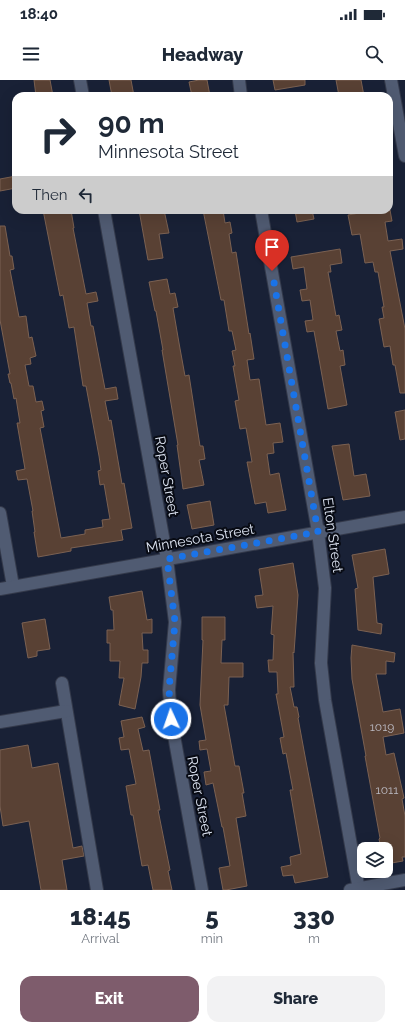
<!DOCTYPE html>
<html lang="en">
<head>
<meta charset="utf-8">
<style>
  :root { --surface:#fff; --page:#f2f2f3; --text:#1f2937; --muted:#747a83; --accent:#7e5c6c }
  body { margin:0; font-family:Raleway,sans-serif; background:var(--page); color:var(--text); height:100vh; display:flex; flex-direction:column; font-size:15px; white-space:nowrap }
  * { box-sizing:border-box; margin:0 }
  p { font-size:13px; color:var(--muted) }
  .icon { flex:none; width:22px; height:22px; fill:none; stroke:currentColor; stroke-width:2; stroke-linecap:round; stroke-linejoin:round }
  .map { position:relative; height:810px; overflow:hidden }
  .sheet { display:flex; flex-direction:column; background:var(--surface); flex:1 }
  .sheet>* { flex:none }
  .banner { position:absolute; left:12px; top:12px; width:381px; height:122px; border-radius:12px; box-shadow:0 4px 16px #0002; background:#fff; color:var(--text); overflow:hidden }
  .controls { position:absolute; left:357px; top:762px; display:grid; gap:8px }
  .controls a { display:grid; place-items:center; width:36px; height:36px; border-radius:8px; background:var(--surface); box-shadow:0 4px 16px #0002; font-size:20px }
  .pin { position:absolute; display:grid; place-items:center; width:34px; height:34px; color:#fff; margin:-41px -17px; border-radius:50% 50% 50% 0; rotate:-45deg; box-shadow:0 0 4px #0007 }
  .pin .icon { rotate:45deg }
  .me { position:absolute; width:44px; margin:-22px; rotate:357deg; stroke-linejoin:round; filter:drop-shadow(0 0 3px #0008) }
  .turn { display:flex; align-items:center; gap:14px; height:84px; padding:0 20px; font-size:18px }
  .turn .icon { width:52px; height:52px; stroke-width:2.5 }
  .turn b { display:block; font-size:28px; line-height:34px }
  .then { display:flex; align-items:center; height:38px; padding:0 20px; background:#0003; gap:8px; font-size:15px }
  .eta { display:flex; justify-content:space-evenly; align-items:center; height:68px; text-align:center }
  .eta b { font-size:24px; font-weight:800; line-height:28px }
  .cta { display:flex; gap:8px; margin-top:auto; padding:8px 20px }
  .cta a { flex:1; height:46px; border-radius:12px; background:var(--accent); color:#fff; font-size:16px; font-weight:800; line-height:46px; text-align:center }
  .cta a+a { background:var(--page); color:var(--text) }
  .status { display:flex; justify-content:space-between; align-items:center; height:28px; padding:0 20px; background:var(--surface); direction:ltr }
  .status svg { height:11px; fill:currentColor }
  header { display:flex; justify-content:space-between; align-items:center; height:52px; padding:0 20px; background:var(--surface); font-size:18px; font-weight:800 }
  .map>svg:first-child { display:block }
  .building { fill:#594134; stroke:#7b6152 }
  .lines { fill:none; stroke-linecap:round; stroke-linejoin:round }
  .minor-casing { stroke:#343a4b; stroke-width:14 }
  .minor { stroke:#505b72; stroke-width:12 }
  .route { stroke:#1a73e8; stroke-width:7; stroke-dasharray:0 12.6 }
  .labels { text-anchor:middle; dominant-baseline:central; stroke-width:4; stroke-linejoin:round; paint-order:stroke }
  .number-label { font-size:12px; fill:#bbbac2 }
  .street-label { font-size:14px; fill:#dce3f1; stroke:#080b14 }
</style>
</head>
<body>
<div class="status"><b>18:40</b><svg viewBox="0 0 49 12"><path d="M0 12V9h3v3zM5 12V6h3v6zM10 12V3h3v9zM15 12V0h3v12zM26 1h20v11H26zM47 4h2v5h-2z"/></svg></div>
<header><svg class="icon" aria-label="menu" viewBox="0 0 24 24"><path d="M4 6h16M4 12h16M4 18h16"/></svg>Headway<svg class="icon" aria-label="search" viewBox="0 0 24 24"><circle cx="10" cy="10" r="6"/><path d="M15 15l6 6"/></svg></header>
<div class="map">
<svg width="405" height="810" viewBox="0 0 405 810">
  <rect width="100%" height="100%" fill="#192136"/>
  <g class="building">
    <polygon points="34,0 50,0 53,16 36,16"/>
    <polygon points="109,0 131,0 134,16 112,16"/>
    <polygon points="199,0 207,0 210,16 192,16 189,2"/>
    <polygon points="273,0 305,0 305,5 275,10"/>
    <polygon points="336,0 361,0 364,16 339,16"/>
    <polygon points="16,96 16,108 0,111 0,99"/>
    <polygon points="43,130 71,130 74,148 73,148 86,214 96,212 98,221 87,223 91,246 93,246 105,309 116,307 118,319 105,321 109,341 111,340 122,404 124,403 132,448 121,450 123,460 71,468 71,471 38,477 34,452 35,452 32,431 33,431 27,399 18,400 16,391 25,389 17,343 20,343 16,318 14,319 11,303 10,303 8,294 10,294 0,240 0,146 5,146 10,176 12,176 14,189 10,190 19,237 26,236 29,258 32,257 36,276 30,278 31,284 25,285 29,306 33,306 36,322 42,321 44,330 41,331 44,347 40,348 61,458 85,454 85,450 103,447 102,440 110,439 104,404 100,405 98,391 101,390 99,376 86,306 83,306 74,247 69,248 63,215 60,216"/>
    <polygon points="139,130 164,130 169,153 159,154 163,178 148,180"/>
    <polygon points="203,130 223,130 225,143 230,142 232,153 229,154 232,173 236,172 249,254 250,253 254,279 247,280 250,300 259,299 266,345 280,343 283,362 273,363 274,373 267,374 270,395 279,393 286,430 268,433 266,422 255,424 247,382 252,382 246,348 240,349 235,321 239,320 233,286 235,286 232,271 236,270 232,251 229,251 224,220 221,220"/>
    <polygon points="295,130 312,130 314,139 297,142"/>
    <polygon points="377,130 390,130 392,141 385,142 388,161 402,159 403,169 390,171 405,249 405,313 400,313 395,285 393,285 390,266 384,267 379,239 384,238 382,227 384,227 378,192 375,192 373,182 365,183 360,154 352,155 348,135"/>
    <polygon points="340,169 342,183 330,185 331,192 328,192 336,236 339,235 342,250 336,251 340,271 343,270 345,285 340,286 347,325 328,329 314,251 307,252 305,241 313,240 310,220 302,221 300,210 307,209 304,187 293,189 291,177"/>
    <polygon points="167,199 170,214 175,213 178,227 173,228 179,263 185,296 189,295 200,366 203,366 205,379 199,380 204,405 183,409 177,365 178,365 162,270 163,270 156,231 155,231 149,202"/>
    <polygon points="405,330 405,359 400,360 395,332"/>
    <polygon points="349,364 354,396 366,394 370,416 343,420 332,366"/>
    <polygon points="210,421 214,445 192,449 187,425"/>
    <polygon points="385,469 389,494 373,497 377,543 382,544 381,554 358,550 355,509 358,508 352,475"/>
    <polygon points="293,483 298,515 294,573 293,572 294,607 290,607 294,627 297,627 299,637 298,638 305,676 328,797 295,803 293,795 283,796 281,787 291,785 290,777 301,774 290,710 293,710 286,673 283,674 280,658 284,657 276,614 278,614 277,592 269,592 268,580 273,580 274,555 271,554 273,526 257,528 255,516 263,515 259,489"/>
    <polygon points="142,511 147,540 152,539 152,553 142,553 143,570 148,570 148,583 142,583 141,597 135,629 119,625 124,598 119,598 120,581 110,581 110,563 107,563 107,550 114,550 113,530 111,530 109,517"/>
    <polygon points="202,537 225,537 225,560 222,560 221,583 243,583 243,597 229,597 228,625 224,625 235,686 239,686 244,713 242,713 246,736 236,738 247,806 226,810 223,810 219,788 230,786 223,747 222,747 213,703 206,705 204,692 211,691 207,669 200,670 199,661 206,660 200,625 203,560 202,560"/>
    <polygon points="45,539 50,569 37,571 37,576 28,578 22,543"/>
    <polygon points="352,565 395,573 394,582 386,581 386,594 376,594 383,632 400,629 404,653 383,657 386,675 394,673 404,718 402,719 405,736 405,777 402,777 403,781 386,784 386,769 381,769 379,759 380,758 365,676 366,676 352,599 351,578"/>
    <polygon points="142,637 145,647 138,649 143,671 149,670 160,730 158,730 170,790 168,791 172,810 153,810 148,785 142,786 133,735 131,735 126,706 136,704 129,669 121,670 119,658 124,657 121,641"/>
    <polygon points="28,665 32,688 58,683 73,768 82,766 84,776 62,780 67,810 41,810 29,741 3,746 0,726 0,670"/>
  </g>
  <g class="lines">
    <g class="minor-casing">
      <g id="minor">
        <polyline points="80,0 83,16"/>
        <polyline points="239,0 241,16"/>
        <polyline points="391,0 405,76"/>
        <polyline points="104,130 167,479 175,542 169,610 171,639 202,810"/>
        <polyline points="261,130 318,452 325,508 321,583 325,620 359,810"/>
        <polyline points="0,433 13,506"/>
        <polyline points="0,509 405,437"/>
        <polyline points="62,603 97,810"/>
        <polyline points="0,642 66,631"/>
        <polyline points="350,810 405,800"/>
      </g>
    </g>
    <use href="#minor" class="minor"/>
  </g>
  <g class="lines">
    <polyline class="route" points="171,639 169,610 175,542 167,479 318,452 272,191"/>
  </g>
  <g class="labels">
    <g class="number-label">
      <text x="382" y="647">1019</text>
      <text x="387" y="710">1011</text>
    </g>
    <g class="street-label">
      <text transform="translate(167 396) rotate(80)">Roper Street</text>
      <text transform="translate(333 455) rotate(82)">Elton Street</text>
      <text transform="translate(200 458) rotate(-10)">Minnesota Street</text>
      <text transform="translate(200 716) rotate(79)">Roper Street</text>
    </g>
  </g>
</svg>
<div class="controls">
<a><svg class="icon" aria-label="layers" viewBox="0 0 24 24"><path d="M12 4l9 5-9 5-9-5zM3 14l9 5 9-5"/></svg></a>
</div>
<div class="pin" style="left:272px;top:191px;background:#d93025"><svg class="icon" aria-label="arrive" viewBox="0 0 24 24"><path d="M6 21V4h12l-3 4 3 4H6"/></svg></div>
<svg class="me" style="left:171px;top:639px" viewBox="-20 -20 40 40"><circle r="17" fill="#1a73e8" stroke="#fff" stroke-width="3"/><path d="M0-11L8 9 0 5-8 9z" fill="#fff"/></svg>
<div class="banner">
<div class="turn"><svg class="icon" aria-label="right" viewBox="0 0 24 24"><path d="M7 20v-9h11M14 6l5 5-5 5"/></svg><div><b>90 m</b>Minnesota Street</div></div>
<div class="then">Then<svg class="icon" aria-label="left" viewBox="0 0 24 24"><path d="M17 20v-9H6M10 6l-5 5 5 5"/></svg></div>
</div>
</div>
<section class="sheet">
<div class="eta">
<div><b>18:45</b><p>Arrival</p></div>
<div><b>5</b><p>min</p></div>
<div><b>330</b><p>m</p></div>
</div>
<div class="cta"><a>Exit</a><a>Share</a></div>
</section>
</body>
</html>
